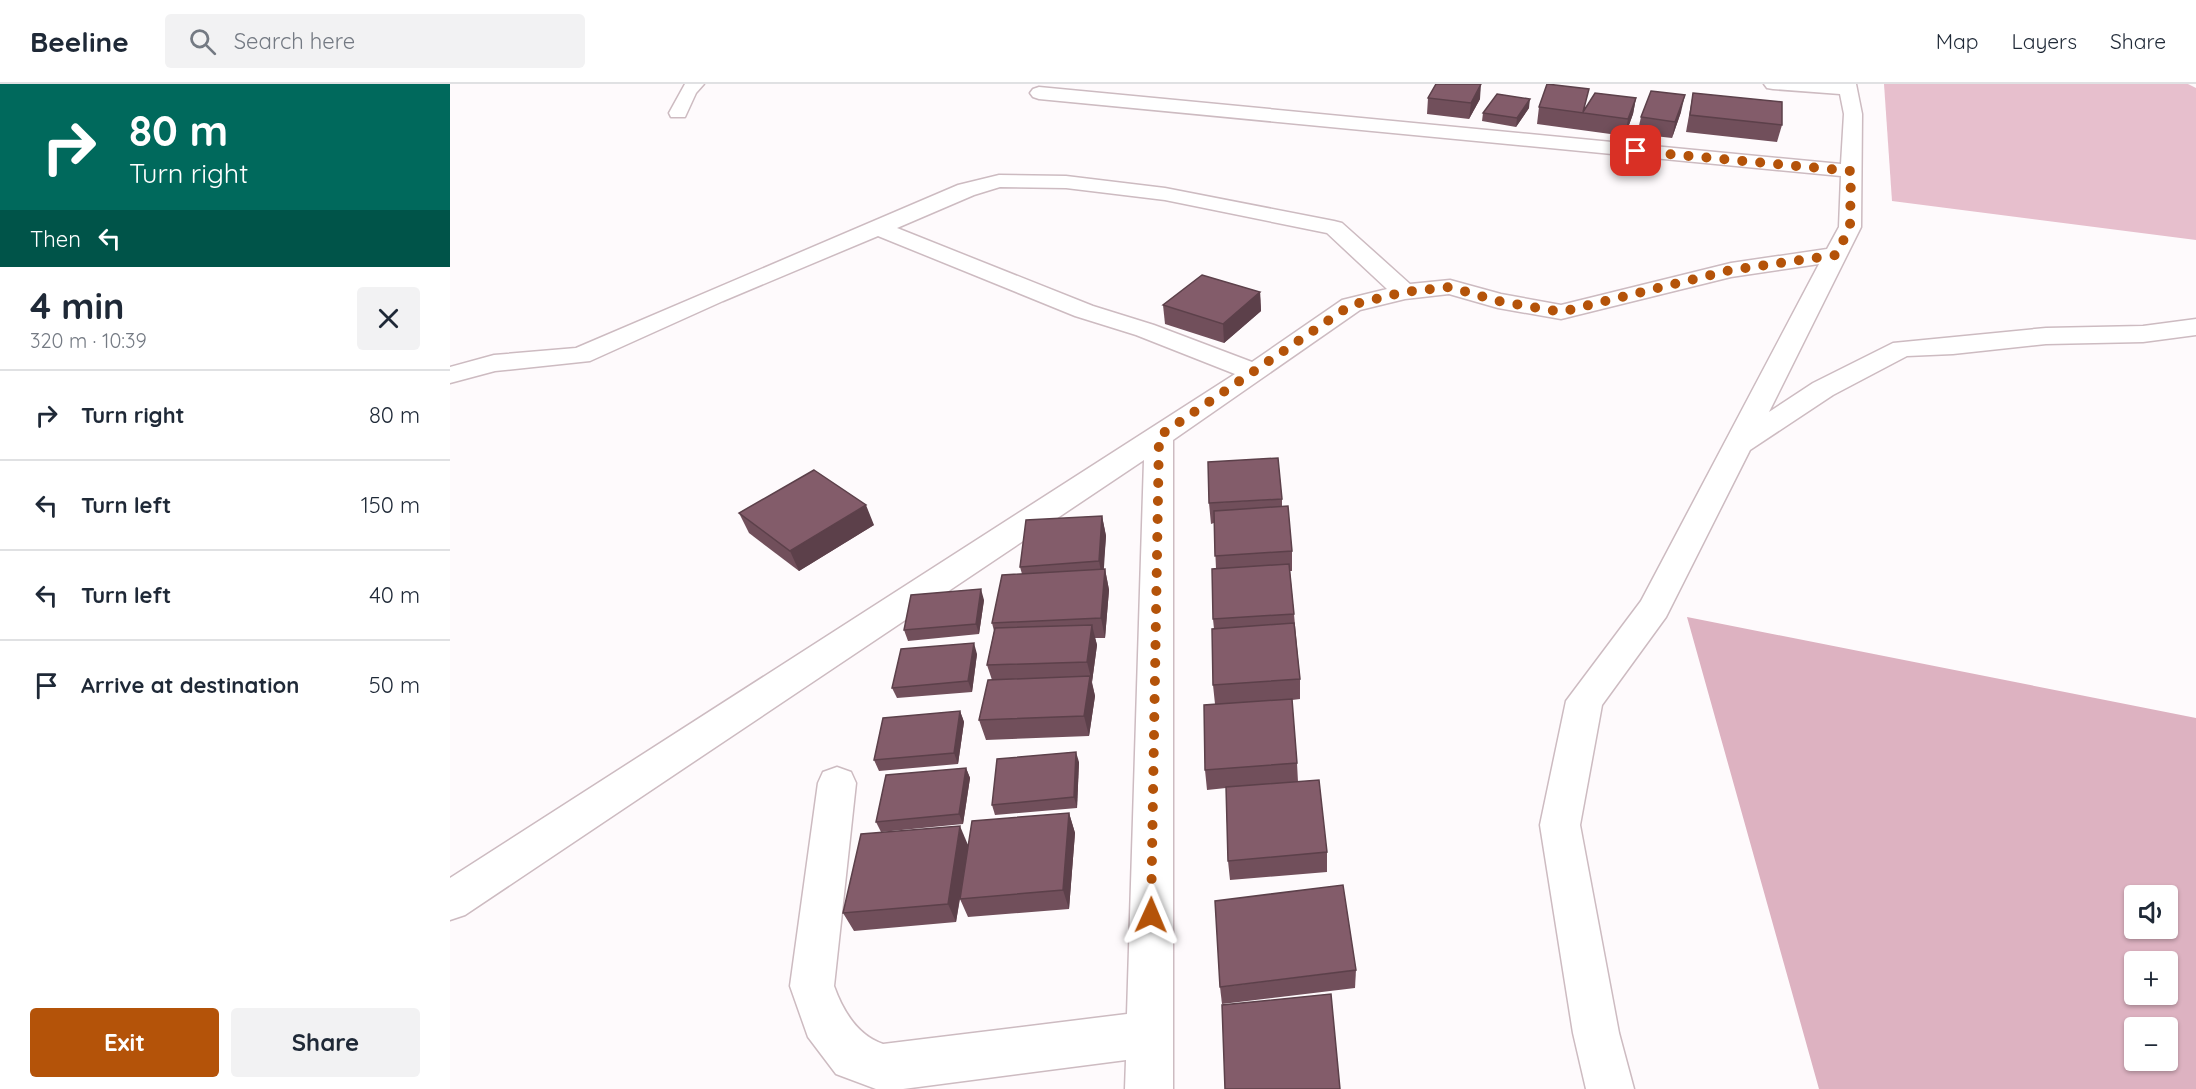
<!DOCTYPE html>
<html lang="en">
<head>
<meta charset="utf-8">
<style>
  :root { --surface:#fff; --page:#f2f2f3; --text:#1f2937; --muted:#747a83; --line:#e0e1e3; --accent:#b45309 }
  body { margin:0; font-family:Quicksand,sans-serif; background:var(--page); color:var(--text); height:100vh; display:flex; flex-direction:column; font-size:22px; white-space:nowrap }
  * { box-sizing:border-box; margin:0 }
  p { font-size:20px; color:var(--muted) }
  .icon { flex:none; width:33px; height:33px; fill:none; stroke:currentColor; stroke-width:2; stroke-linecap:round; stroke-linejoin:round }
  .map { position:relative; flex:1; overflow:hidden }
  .drawer { display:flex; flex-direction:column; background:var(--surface); width:450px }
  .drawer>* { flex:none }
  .top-card { background:#00695c; color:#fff; overflow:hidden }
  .fabs { position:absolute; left:1674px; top:801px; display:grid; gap:12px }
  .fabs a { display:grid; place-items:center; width:54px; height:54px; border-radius:6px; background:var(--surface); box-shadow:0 2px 4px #0004; font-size:30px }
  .pin { position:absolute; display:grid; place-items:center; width:51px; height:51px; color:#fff; margin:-26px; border-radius:12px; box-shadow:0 3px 9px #0006 }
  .me { position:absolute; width:66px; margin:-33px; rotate:1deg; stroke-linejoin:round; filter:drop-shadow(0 0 4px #0008) }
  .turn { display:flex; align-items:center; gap:21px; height:126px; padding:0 30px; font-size:27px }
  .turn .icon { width:78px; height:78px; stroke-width:2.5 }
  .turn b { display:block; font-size:42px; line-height:51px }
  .then { display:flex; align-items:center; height:57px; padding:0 30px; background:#0003; gap:12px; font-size:22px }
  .round { display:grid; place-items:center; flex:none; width:63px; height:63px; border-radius:6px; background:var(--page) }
  .overview { display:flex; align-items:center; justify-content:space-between; height:102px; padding:0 30px }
  h1 { font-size:36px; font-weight:800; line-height:45px }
  .cta { display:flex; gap:12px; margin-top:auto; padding:12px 30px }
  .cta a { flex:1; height:69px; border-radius:6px; background:var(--accent); color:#fff; font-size:24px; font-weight:800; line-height:69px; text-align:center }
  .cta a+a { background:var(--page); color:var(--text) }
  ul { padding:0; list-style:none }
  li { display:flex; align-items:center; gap:18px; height:90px; padding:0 30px; border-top:2px solid var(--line) }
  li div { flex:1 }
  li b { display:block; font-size:22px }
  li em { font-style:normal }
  header { display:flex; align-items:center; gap:36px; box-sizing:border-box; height:84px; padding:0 30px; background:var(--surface); border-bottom:2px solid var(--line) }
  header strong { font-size:28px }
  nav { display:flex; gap:33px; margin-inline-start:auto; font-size:21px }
  .search { width:420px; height:54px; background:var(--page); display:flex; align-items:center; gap:15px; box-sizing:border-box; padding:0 21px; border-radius:6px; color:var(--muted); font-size:22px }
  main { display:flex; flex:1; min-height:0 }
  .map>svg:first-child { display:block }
  .green { fill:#e7bfcd }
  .forest { fill:#ddb2c1; fill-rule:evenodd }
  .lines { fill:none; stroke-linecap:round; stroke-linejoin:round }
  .minor-casing { stroke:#cdbbc1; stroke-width:3 }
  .minor { fill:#fff; fill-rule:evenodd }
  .wall { fill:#714f5b }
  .shaded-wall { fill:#5c404a }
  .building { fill:#835c6a; stroke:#5c404a; stroke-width:1.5 }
  .route { stroke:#b45309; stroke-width:10; stroke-dasharray:0 18 }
</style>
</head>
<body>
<header>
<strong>Beeline</strong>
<div class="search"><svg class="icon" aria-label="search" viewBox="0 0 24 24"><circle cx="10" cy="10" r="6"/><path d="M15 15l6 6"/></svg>Search here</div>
<nav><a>Map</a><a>Layers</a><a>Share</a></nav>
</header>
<main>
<section class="drawer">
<div class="top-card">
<div class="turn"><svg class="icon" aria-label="right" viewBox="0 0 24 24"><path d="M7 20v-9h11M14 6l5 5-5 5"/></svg><div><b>80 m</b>Turn right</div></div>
<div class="then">Then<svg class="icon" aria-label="left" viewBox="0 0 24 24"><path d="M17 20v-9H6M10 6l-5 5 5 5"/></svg></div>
</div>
<div class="overview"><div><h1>4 min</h1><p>320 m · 10:39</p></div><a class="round"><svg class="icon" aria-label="close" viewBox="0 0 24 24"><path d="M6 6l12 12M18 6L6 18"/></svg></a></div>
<ul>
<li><svg class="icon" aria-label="right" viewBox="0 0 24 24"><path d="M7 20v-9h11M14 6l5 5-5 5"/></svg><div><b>Turn right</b></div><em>80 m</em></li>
<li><svg class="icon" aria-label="left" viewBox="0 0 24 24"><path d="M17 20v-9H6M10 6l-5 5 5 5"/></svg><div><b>Turn left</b></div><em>150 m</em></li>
<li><svg class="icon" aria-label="left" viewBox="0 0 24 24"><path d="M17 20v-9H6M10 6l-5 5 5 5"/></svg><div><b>Turn left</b></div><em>40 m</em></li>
<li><svg class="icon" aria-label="arrive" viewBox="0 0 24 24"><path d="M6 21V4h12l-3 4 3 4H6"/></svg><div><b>Arrive at destination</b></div><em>50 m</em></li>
</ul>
<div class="cta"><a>Exit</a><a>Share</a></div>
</section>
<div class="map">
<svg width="1746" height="1005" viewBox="0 0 1746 1005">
  <rect width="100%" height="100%" fill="#fefafc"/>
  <polygon class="green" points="1434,0 1738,0 1746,4 1746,156 1442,117"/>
  <path class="forest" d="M 1237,533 L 1746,634 L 1746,1005 L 1369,1005 ZM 1684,812 L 1718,812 L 1718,844 L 1684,844 ZM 1684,878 L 1718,878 L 1718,910 L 1684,910 ZM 1684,944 L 1718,944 L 1718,976 L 1684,976 Z"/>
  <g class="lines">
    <g class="minor-casing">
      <g id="minor">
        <polygon points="235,0 254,0 246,9 235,33 221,33 219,29"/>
        <path d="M 1314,0 L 1406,0 L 1412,30 L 1411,143 L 1319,328 L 1363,299 L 1443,259 L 1596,244 L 1693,242 L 1746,235 L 1746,251 L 1693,258 L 1596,260 L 1503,270 L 1457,272 L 1383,311 L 1300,366 L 1216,533 L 1152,621 L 1130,741 L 1169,949 L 1184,1005 L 1136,1005 L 1123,949 L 1090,741 L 1116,617 L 1191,517 L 1369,180 L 1281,193 L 1111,235 L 1048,224 L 999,210 L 955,215 L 910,226 L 723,356 L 723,1005 L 675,1005 L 676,976 L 453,1005 L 426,1005 L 386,990 L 358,953 L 340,902 L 368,699 L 373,688 L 387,683 L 401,688 L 406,699 L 384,902 C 393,927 407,951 433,960 L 677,930 L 694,376 L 15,831 L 0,836 L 0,794 L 785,290 L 686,251 L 625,232 L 428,152 L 273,217 L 140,277 L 45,287 L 0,299 L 0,283 L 44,271 L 126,264 L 508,101 L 549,91 L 616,92 L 715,104 L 884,137 L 892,139 L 960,200 L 1000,196 L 1051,210 L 1111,221 L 1281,179 L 1377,165 L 1389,143 L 1391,92 L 589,15 L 583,13 L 580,9 L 583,5 L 589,3 L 1391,80 L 1394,30 L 1390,10 L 1323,5 L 1317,4 ZM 550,103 L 616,104 L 715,116 L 877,149 L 937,205 L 892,216 L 802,278 L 704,241 L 643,222 L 447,144 L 524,111 Z"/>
      </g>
    </g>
    <use href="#minor" class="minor"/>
  </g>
  <g class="wall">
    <polygon points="1243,9 1332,41 1327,58 1236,48"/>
    <polygon points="978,14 1030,15 1019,35 977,30"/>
    <polygon points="1186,14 1183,30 1175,52 1087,40 1089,23 1136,23"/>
    <polygon points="1079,24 1066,43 1032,37 1033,29"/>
    <polygon points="1231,28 1222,54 1187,50 1191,33"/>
    <polygon points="810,208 811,227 774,259 715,240 713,221"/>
    <polygon points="832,415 832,422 842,467 842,487 840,487 850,595 850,615 842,616 847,679 848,698 877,768 877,788 780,796 778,777 776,704 757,706 755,686 765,620 763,601 764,545 763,535 766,485 764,439 761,440 759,419"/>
    <polygon points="289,429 424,441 349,487 299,449"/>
    <polygon points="652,432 656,452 653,485 655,485 659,506 655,554 645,554 647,561 642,598 645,612 639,652 536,656 529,636 542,596 537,581 544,547 542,539 572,490 570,483"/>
    <polygon points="534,516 529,550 458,557 454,546"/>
    <polygon points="527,570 522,608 447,614 442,604"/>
    <polygon points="510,627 514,638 508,680 429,687 424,676"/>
    <polygon points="629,678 627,724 545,731 542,721"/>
    <polygon points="516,684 520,694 513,740 431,748 426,738"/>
    <polygon points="619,729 625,749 619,825 518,833 510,815 506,838 404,847 393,829 518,760"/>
    <polygon points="906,886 905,904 772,920 770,903"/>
  </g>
  <g class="shaded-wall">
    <polygon points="1031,0 1030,15 1019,35 1021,19"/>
    <polygon points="1235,11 1231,28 1222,54 1225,38"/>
    <polygon points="1186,14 1183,30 1175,52 1178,35"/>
    <polygon points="1080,15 1079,24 1066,43 1067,34"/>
    <polygon points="810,208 811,227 774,259 773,240"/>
    <polygon points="416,421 424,441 349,487 340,467"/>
    <polygon points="652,432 656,452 653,498 649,477"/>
    <polygon points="655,485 659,506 655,554 651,534"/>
    <polygon points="531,505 534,516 529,550 526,540"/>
    <polygon points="642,541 647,561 642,598 637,578"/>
    <polygon points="524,559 527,570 522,608 518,597"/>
    <polygon points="640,592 645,612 639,652 634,632"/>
    <polygon points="510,627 514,638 508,680 504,669"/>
    <polygon points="626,668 629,678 627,724 624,713"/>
    <polygon points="516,684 520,694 513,740 509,730"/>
    <polygon points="619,729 625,749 619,825 613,806"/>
    <polygon points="510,742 518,761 506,838 498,820"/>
  </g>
  <g class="building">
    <polygon points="986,0 1031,0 1021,19 978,14"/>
    <polygon points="1097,0 1139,5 1133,28 1145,9 1186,14 1178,35 1089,23"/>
    <polygon points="1201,7 1235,11 1225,38 1191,33"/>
    <polygon points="1243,9 1332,18 1332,41 1240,31"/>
    <polygon points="1047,10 1080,15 1067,34 1033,29"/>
    <polygon points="752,191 810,208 773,240 713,221"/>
    <polygon points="828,374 832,415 759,419 758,378"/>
    <polygon points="364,386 416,421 340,467 289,429"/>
    <polygon points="838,422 842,467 765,472 764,427"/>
    <polygon points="652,432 649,477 570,483 576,436"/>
    <polygon points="839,480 844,530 763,535 762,485"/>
    <polygon points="655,485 651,534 542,539 552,491"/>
    <polygon points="531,505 526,540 454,546 461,511"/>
    <polygon points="844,539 850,595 763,601 762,545"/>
    <polygon points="642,541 637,578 537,581 545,544"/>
    <polygon points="524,559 518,597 442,604 451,565"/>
    <polygon points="640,592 634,632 529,636 538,596"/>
    <polygon points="842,615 847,679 755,686 754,621"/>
    <polygon points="510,627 504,669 424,676 433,634"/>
    <polygon points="626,668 624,713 542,721 547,675"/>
    <polygon points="516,684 509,730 426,738 436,691"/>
    <polygon points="869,696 877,768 778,777 776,703"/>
    <polygon points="619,729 613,806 510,815 522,737"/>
    <polygon points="510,742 498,820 393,829 411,750"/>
    <polygon points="893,801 906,886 770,903 765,817"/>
    <polygon points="881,910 890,1005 775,1005 772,921"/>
  </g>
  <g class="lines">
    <polyline class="route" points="701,831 709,352 901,221 954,208 1000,203 1048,217 1111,228 1281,186 1386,171 1400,143 1401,87 1186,67"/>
  </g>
</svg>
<div class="fabs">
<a><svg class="icon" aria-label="sound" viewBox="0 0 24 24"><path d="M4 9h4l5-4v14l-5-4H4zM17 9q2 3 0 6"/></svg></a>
<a>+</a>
<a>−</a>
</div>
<div class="pin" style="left:1186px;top:67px;background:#d93025"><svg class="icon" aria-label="arrive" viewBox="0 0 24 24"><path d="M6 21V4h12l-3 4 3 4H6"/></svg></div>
<svg class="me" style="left:701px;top:831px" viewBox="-20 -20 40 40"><path d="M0-17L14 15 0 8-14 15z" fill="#b45309" stroke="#fff" stroke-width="4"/></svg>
</div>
</main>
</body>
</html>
